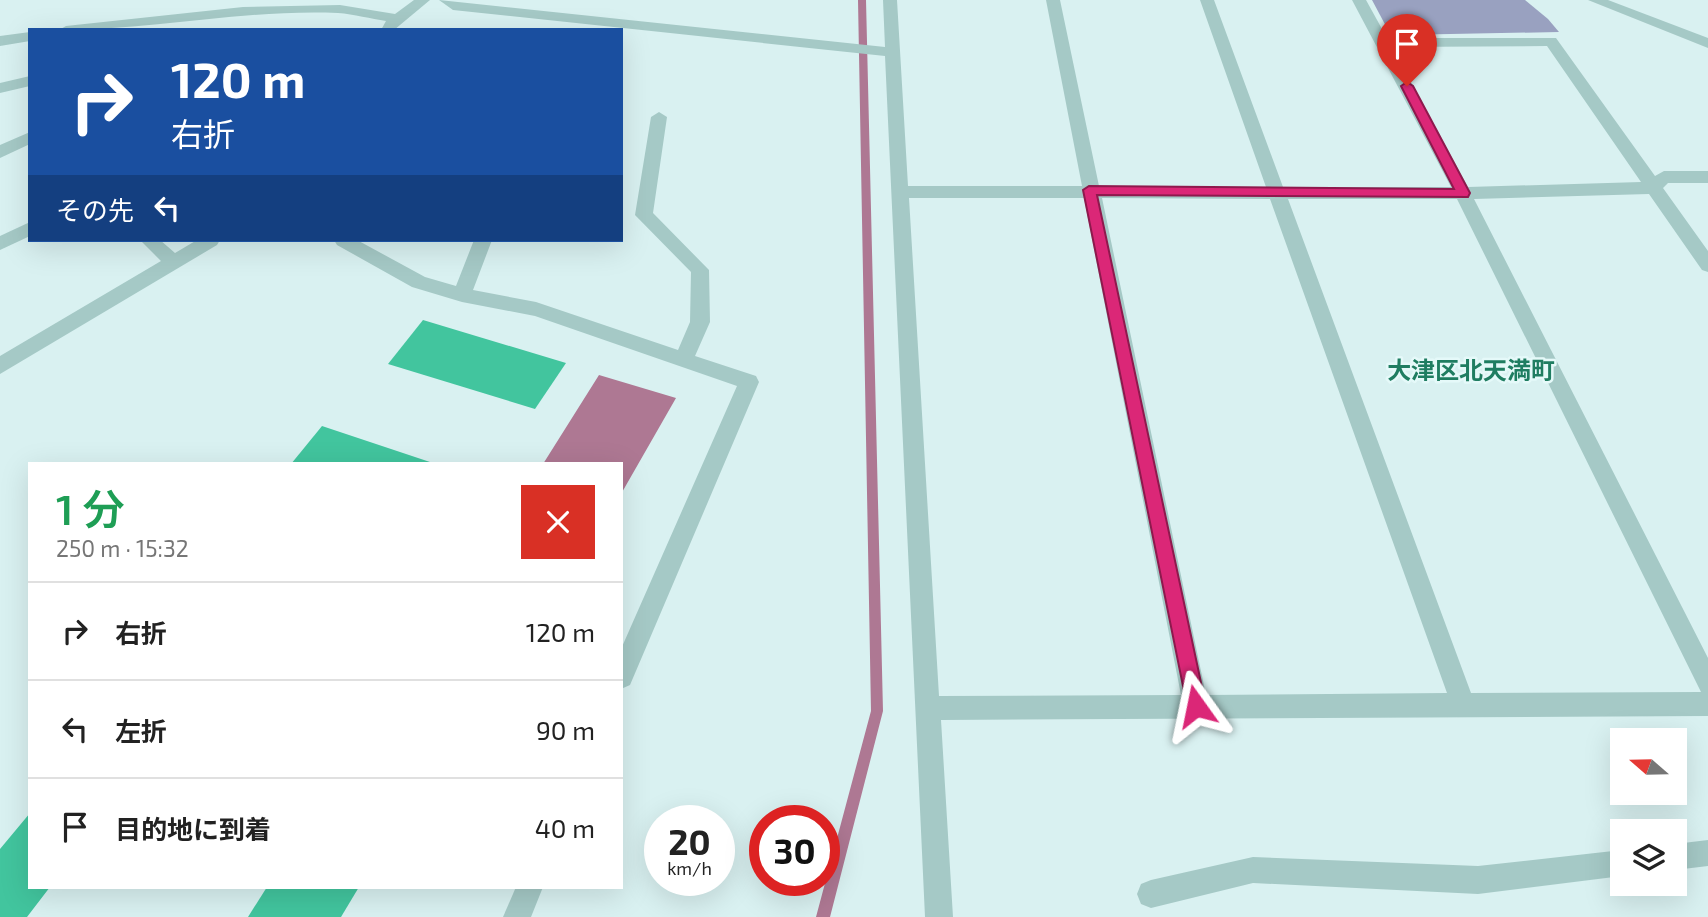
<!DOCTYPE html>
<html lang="ja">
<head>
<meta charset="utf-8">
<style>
  :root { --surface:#fff; --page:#f6f6f6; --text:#222; --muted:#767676; --line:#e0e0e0 }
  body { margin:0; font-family:"Exo 2","Noto Sans JP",sans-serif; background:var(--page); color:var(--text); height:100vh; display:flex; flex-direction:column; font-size:26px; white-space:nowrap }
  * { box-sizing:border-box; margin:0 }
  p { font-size:23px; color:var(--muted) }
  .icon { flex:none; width:38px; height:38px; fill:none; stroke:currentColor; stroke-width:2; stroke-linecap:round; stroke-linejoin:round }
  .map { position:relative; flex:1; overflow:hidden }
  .sheet { position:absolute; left:28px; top:462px; width:595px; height:427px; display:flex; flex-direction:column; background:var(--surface); border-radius:0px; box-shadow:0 7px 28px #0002 }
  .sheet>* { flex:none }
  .hud { position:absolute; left:28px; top:28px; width:595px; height:214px; border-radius:0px; box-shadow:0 7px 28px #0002; background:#1a4fa0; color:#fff; overflow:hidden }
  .needle { width:46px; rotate:290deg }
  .controls { position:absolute; left:1610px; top:728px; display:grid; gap:14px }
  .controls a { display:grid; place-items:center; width:77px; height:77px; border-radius:0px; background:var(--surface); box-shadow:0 7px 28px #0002; font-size:35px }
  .speed { position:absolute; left:644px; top:805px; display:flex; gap:14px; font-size:35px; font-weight:700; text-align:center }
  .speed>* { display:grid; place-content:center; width:91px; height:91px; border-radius:50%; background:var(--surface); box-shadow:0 7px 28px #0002; line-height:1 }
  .speed small { font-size:18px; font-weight:400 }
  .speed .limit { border:10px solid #d22; background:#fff; color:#111 }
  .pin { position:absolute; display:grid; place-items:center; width:60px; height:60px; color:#fff; margin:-72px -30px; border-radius:50% 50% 50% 0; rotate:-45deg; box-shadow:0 0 7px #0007 }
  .pin .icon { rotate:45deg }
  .me { position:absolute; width:77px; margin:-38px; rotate:348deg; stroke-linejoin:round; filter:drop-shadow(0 0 5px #0008) }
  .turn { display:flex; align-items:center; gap:24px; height:147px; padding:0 28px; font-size:32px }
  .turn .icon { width:91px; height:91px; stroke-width:2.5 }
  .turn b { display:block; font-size:49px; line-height:60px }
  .then { display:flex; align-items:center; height:66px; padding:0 28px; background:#0003; gap:14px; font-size:26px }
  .round { display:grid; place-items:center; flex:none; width:74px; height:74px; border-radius:0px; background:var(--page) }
  .headline { display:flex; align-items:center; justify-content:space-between; height:119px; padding:0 28px }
  h1 { font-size:42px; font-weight:600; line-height:52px; color:#1e9e55 }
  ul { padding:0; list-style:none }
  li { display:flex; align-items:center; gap:21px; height:98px; padding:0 28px; border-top:2px solid var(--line) }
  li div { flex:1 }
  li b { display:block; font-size:26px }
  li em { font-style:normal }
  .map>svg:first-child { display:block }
  .green { fill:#99a1c0 }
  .water { fill:#ae7893 }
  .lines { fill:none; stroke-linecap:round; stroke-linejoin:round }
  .stream { fill:#ae7893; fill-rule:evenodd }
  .building { fill:#42c59e }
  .minor { fill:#a5c9c6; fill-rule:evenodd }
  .route { fill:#db2777; stroke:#8e194d; stroke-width:2 }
  .labels { text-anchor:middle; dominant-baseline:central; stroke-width:5; stroke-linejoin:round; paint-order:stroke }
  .quarter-label { font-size:24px; font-weight:bold; fill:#1f7d61; stroke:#e5f9f9 }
</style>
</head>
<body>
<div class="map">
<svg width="1708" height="917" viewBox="0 0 1708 917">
  <rect width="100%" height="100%" fill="#d9f1f1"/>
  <polygon class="green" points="1372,0 1525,0 1548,19 1559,32 1400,35 1388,30"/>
  <polygon class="water" points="599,375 676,398 621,494 621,464 543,464"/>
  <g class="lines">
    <polygon class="stream" points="858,0 866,0 883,711 830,917 816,917 871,711"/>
  </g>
  <g class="building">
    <polygon points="423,320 566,363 535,409 388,364"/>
    <polygon points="322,426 433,463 433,464 291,464"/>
    <polygon points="30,813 30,887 50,887 27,917 0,917 0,849"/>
    <polygon points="267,887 359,887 341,917 248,917"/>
  </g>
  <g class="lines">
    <g class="minor">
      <path d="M 414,0 L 430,0 L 394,30 L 381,30 L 386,21 C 371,19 354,14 338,13 C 245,9 152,30 59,30 L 66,26 L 243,7 L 340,5 L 395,14 Z"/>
      <path d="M 439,0 L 885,47 L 883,0 L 897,0 L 908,186 L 1082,186 L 1046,0 L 1060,0 L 1099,186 L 1266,187 L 1200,0 L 1214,0 L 1283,187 L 1451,187 L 1352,0 L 1366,0 L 1387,38 L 1556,38 L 1655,176 L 1664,171 L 1708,171 L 1708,183 L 1668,183 L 1663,188 L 1708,251 L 1708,272 L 1702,270 L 1649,194 L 1474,199 L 1708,658 L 1708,716 L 941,720 L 953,917 L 925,917 L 885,56 L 453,10 ZM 1547,46 L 1641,182 L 1468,187 L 1392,47 ZM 909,198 L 1084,198 L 1181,695 L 939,696 ZM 1102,198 L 1270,199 L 1447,693 L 1206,695 ZM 1288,199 L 1457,199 L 1701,692 L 1471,693 Z"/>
      <polygon points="1588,0 1608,0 1708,38 1708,48"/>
      <polygon points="30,32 30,41 0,46 0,36"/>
      <polygon points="30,76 30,86 0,93 0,83"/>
      <polygon points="659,112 667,117 653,213 709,270 710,322 695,356 756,376 759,382 630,685 621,689 621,649 737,386 535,316 462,302 412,287 337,245 334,240 357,240 425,277 456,286 474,240 492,240 473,290 536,302 678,350 690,322 691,272 635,215 651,117"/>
      <polygon points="30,132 30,144 0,158 0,145"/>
      <polygon points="30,222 30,236 0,250 0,236"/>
      <polygon points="140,240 160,240 175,253 197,240 220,240 217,245 0,374 0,356 161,261"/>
      <polygon points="1708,840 1708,866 1675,870 1675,844"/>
      <polygon points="1622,850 1622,876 1478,894 1253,883 1151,908 1141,904 1137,894 1141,884 1151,880 1253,857 1478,866"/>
      <polygon points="516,887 543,887 531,917 503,917"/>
    </g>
  </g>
  <polygon class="route" points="1407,82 1413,86 1470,193 1468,197 1097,195 1206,706 1203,713 1196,716 1190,713 1187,706 1083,190 1089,186 1454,189 1401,86"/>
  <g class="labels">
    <g class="quarter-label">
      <text x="1471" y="369">大津区北天満町</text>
    </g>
  </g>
</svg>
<div class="controls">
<a><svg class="needle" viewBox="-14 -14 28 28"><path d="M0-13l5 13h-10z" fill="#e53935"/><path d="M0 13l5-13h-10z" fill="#767676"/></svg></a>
<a><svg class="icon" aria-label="layers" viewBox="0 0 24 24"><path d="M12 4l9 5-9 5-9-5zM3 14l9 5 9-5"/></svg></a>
</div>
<div class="speed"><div>20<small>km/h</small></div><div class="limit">30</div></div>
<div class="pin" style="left:1407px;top:86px;background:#d93025"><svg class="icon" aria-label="arrive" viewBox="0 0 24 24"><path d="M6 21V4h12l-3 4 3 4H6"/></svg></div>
<svg class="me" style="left:1196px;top:706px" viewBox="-20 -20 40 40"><path d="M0-17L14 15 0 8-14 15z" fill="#db2777" stroke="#fff" stroke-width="4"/></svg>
<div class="hud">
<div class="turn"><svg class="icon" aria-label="right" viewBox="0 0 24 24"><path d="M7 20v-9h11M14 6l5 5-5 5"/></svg><div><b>120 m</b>右折</div></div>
<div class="then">その先<svg class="icon" aria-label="left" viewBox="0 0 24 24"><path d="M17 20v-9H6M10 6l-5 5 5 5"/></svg></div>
</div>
<section class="sheet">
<div class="headline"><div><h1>1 分</h1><p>250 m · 15:32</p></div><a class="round" style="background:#d93025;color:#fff"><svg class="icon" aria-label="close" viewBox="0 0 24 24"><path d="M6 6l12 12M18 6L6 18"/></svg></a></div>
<ul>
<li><svg class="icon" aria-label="right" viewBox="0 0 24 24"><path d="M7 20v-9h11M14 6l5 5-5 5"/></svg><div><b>右折</b></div><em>120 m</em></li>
<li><svg class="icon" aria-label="left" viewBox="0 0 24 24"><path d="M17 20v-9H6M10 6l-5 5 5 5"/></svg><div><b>左折</b></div><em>90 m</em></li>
<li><svg class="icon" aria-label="arrive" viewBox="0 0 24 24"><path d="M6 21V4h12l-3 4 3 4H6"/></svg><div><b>目的地に到着</b></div><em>40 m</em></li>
</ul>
</section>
</div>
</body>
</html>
